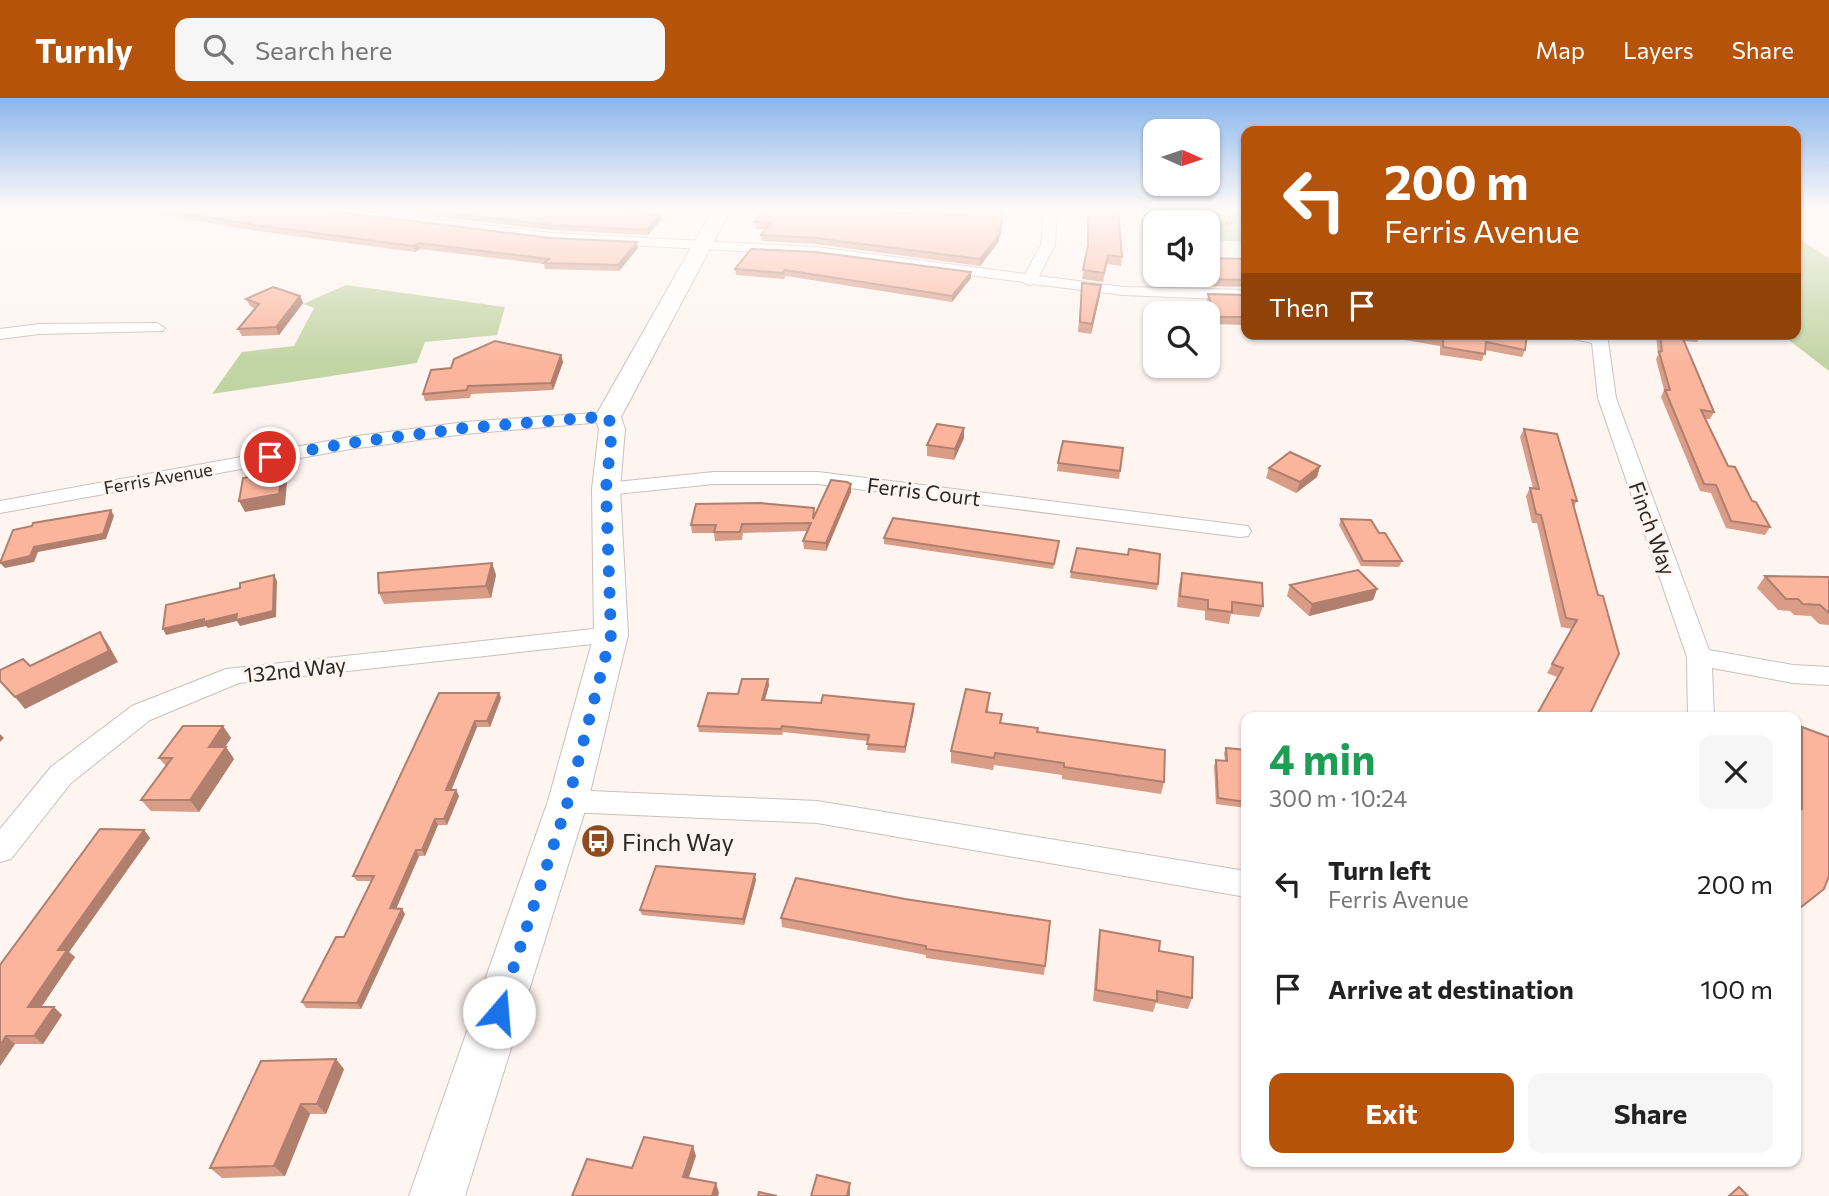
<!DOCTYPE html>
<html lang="en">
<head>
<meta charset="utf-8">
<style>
  :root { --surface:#fff; --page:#f6f6f6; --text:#222; --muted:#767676; --accent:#b45309 }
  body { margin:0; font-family:Commissioner,sans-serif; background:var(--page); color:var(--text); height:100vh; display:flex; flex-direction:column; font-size:26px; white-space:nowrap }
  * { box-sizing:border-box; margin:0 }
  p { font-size:23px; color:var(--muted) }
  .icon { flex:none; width:38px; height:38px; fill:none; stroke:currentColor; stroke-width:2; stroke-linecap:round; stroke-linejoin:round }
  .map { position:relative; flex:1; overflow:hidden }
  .side { position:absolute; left:1241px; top:614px; width:560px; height:455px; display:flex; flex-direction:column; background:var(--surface); border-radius:14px; box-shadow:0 2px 5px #0004 }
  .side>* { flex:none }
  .top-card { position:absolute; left:1241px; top:28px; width:560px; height:214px; border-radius:14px; box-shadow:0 2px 5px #0004; background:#b45309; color:#fff; overflow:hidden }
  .needle { width:46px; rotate:93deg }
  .controls { position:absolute; left:1143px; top:21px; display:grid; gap:14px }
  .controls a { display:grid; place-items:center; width:77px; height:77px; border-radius:14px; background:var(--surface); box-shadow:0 2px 5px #0004; font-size:35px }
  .pin { position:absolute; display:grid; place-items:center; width:60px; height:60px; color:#fff; margin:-30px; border:4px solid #fff; border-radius:50%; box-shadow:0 2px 7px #0007 }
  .me { position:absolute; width:77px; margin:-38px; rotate:18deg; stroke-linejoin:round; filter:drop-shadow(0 0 5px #0008) }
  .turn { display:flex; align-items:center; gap:24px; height:147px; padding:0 28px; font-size:32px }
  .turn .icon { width:91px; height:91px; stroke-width:2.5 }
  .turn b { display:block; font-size:49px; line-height:60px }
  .then { display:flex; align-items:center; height:66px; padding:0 28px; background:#0003; gap:14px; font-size:26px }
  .round { display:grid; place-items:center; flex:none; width:74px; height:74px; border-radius:14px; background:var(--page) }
  .head { display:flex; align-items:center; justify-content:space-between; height:119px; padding:0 28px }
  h1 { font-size:42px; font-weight:700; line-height:52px; color:#1e9e55 }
  .button { display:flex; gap:14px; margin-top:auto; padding:14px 28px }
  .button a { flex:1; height:80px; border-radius:14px; background:var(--accent); color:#fff; font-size:28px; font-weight:700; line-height:80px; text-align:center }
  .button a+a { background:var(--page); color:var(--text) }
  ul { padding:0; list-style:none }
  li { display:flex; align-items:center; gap:21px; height:105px; padding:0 28px }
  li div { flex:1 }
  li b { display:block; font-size:26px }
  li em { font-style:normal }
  header { display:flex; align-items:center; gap:42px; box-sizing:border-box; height:98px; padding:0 35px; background:var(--accent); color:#fff }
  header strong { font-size:33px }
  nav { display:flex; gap:38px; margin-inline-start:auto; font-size:24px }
  .search { width:490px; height:63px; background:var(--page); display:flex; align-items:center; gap:18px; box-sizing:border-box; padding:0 24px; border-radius:14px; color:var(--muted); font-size:26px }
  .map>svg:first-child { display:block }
  .green { fill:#c1d4a3 }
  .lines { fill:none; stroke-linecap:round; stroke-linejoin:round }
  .street-casing { stroke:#cac0bd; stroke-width:2 }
  .secondary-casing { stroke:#cac0bd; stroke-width:2 }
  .path { stroke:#908986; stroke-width:2.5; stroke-dasharray:2.5 2; stroke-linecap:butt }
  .street { fill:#fff; fill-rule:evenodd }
  .secondary { fill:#fff; fill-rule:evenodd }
  .wall { fill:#d89c87 }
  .shaded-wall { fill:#b07f6e }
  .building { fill:#fbb59d; stroke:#b07f6e; stroke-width:2 }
  .route { stroke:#1a73e8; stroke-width:12; stroke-dasharray:0 21.6 }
  .labels { text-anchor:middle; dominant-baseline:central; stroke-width:6; stroke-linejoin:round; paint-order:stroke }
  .far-street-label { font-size:18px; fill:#2b2725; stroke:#fef4f0 }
  .street-label { font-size:21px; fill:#2b2725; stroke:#fef4f0 }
  .near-poi-label { font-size:24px; fill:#2b2725; stroke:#fef4f0; text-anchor:start }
</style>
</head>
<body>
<header>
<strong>Turnly</strong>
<div class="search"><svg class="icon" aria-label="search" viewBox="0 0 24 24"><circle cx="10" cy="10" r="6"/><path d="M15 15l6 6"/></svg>Search here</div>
<nav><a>Map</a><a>Layers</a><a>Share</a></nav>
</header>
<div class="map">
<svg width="1829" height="1098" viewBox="0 0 1829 1098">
  <rect width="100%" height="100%" fill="#fef4f0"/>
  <g class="green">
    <polygon points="1176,111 1246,111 1246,144 1208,142 1208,124 1174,124"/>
    <polygon points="1796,139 1829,160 1829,273 1781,236 1796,236"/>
    <polygon points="346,187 505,209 497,237 425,244 417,265 212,296 242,254 294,248 314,210 303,206"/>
  </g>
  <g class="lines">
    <g class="street-casing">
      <g id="street">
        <polygon points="312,111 349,111 552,135 816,149 1025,176 1041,147 1045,111 1057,111 1055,147 1039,178 1123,189 1246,192 1246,202 1123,197 1034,186 1029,187 1023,184 816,157 552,143 318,115"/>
        <polygon points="157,225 165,230 163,233 39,236 0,241 0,231 39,226"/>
        <polygon points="1563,236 1607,236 1616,300 1709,552 1793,567 1829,569 1829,587 1793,585 1712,570 1714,620 1688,620 1687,559 1598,300 1592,245 1565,239"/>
        <polygon points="608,314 614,315 617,319 614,323 465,336 350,351 0,415 0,403 350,339 465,324"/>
        <polygon points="714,374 818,374 1240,427 1248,428 1251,433 1248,438 1240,439 818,386 714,386 606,397 599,395 596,391 599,387 606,385"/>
        <polygon points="611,529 620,531 623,537 620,543 239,585 150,622 71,685 11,761 0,764 0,731 51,669 132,608 226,571"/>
        <polygon points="568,692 817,703 1246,773 1246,799 817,725 568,714 558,711 554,703 558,695"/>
      </g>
    </g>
    <g class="secondary-casing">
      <polygon id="secondary" points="713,111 731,111 621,319 625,331 620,391 628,537 588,703 465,1098 409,1098 548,703 594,537 592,391 599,331 595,319"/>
    </g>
    <g class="path">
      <polyline points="1818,111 1829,118"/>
      <polyline points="1208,129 1236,124"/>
    </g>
    <use href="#street" class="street"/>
    <use href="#secondary" class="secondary"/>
  </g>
  <g class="wall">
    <polygon points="140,111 314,111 550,140 637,144 638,150 619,173 545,171 544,166 420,151 415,154 257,133 142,114"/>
    <polygon points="370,111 644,111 637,116 660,117 661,122 648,137 552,132"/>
    <polygon points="884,111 884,114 999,143 980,168 816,146 762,143 761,137 765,131 756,131 755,124"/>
    <polygon points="1087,111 1118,111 1122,159 1121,168 1107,166 1103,184 1082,181 1087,151"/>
    <polygon points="1246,161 1246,189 1202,188 1198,177 1208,177"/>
    <polygon points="735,171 971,180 952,204 786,178 784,181 736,177"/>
    <polygon points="1081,194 1100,197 1091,236 1078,234"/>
    <polygon points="1208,196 1246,197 1246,227 1214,226 1207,203"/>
    <polygon points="300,198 303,205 279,237 242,238 238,231 255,211 250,208 246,201"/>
    <polygon points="1382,236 1527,236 1525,252 1522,259 1485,252 1482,263 1440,257 1440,248 1382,238"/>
    <polygon points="1656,236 1699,236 1701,238 1697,244 1684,243 1714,314 1710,321 1705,321 1728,368 1752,403 1770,429 1765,437 1726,430 1711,395 1700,393 1661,299 1664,292 1656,261 1658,257"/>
    <polygon points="561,257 563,264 553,292 471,296 470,300 425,303 423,296 451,270"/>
    <polygon points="964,330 964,340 954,362 927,358 927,347"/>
    <polygon points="1524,331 1577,403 1574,408 1598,497 1603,498 1557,579 1547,575 1572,531 1561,529 1537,425 1532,425 1526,398 1530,390 1533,390 1520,339"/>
    <polygon points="1123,350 1119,381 1057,373 1058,365"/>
    <polygon points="1320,368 1317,379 1296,395 1266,380 1269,370"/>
    <polygon points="851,386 851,394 826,453 804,451 803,443 807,433 743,435 742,442 715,443 714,435 692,435 691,427 814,418"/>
    <polygon points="1341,421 1379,435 1402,463 1399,469 1361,468 1339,427"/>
    <polygon points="884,440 1059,443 1053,471 884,446"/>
    <polygon points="492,465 496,477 491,500 384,506 379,495"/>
    <polygon points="1071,474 1158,486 1157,492 1070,480"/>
    <polygon points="1182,475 1263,508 1259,519 1231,516 1229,526 1205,522 1205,513 1177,509 1179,487"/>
    <polygon points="1765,478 1829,479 1829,527 1819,526 1811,518 1794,517 1790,513 1778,512 1757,490"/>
    <polygon points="1290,487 1377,491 1373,502 1309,518 1287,498"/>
    <polygon points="768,581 769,587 765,602 914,612 905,655 867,652 868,643 783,634 782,637 699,634 698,628 738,596"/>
    <polygon points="439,595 499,595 501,600 490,629 477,629 451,692 459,698 447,727 438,727 425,758 419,758 396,810 402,811 405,816 361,911 306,910 302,904 344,839 371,783 357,783 353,778"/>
    <polygon points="989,606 988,614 1002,616 1001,625 1037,634 1164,684 1161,696 1062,681 1062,677 994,667 993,672 951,665 951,653"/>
    <polygon points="223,628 231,640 225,649 226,649 234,661 199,714 151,713 141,702 166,668 159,660"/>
    <polygon points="1802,629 1824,791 1815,799 1796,814 1796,637"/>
    <polygon points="1226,650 1246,652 1246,710 1216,706 1214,668 1216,662 1225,663 1224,655"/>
    <polygon points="144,732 150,740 69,854 75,859 41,909 62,917 43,946 15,946 0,968 0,867"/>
    <polygon points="756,782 744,827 642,817 640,812"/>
    <polygon points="905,801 1050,823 1044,877 926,860 926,857 782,829 781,820"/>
    <polygon points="1100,832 1159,853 1192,900 1188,911 1156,905 1153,914 1093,903 1098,844"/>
    <polygon points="344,971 326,1016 310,1016 285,1078 222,1080 210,1070"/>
  </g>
  <g class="shaded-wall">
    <polygon points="634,111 644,111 628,121 627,115"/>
    <polygon points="1004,111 999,143 980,168 980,161"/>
    <polygon points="660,117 661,122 648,137 647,132"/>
    <polygon points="637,144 638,150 619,173 618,167"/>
    <polygon points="418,145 420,151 415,154 413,148"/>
    <polygon points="971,174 971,180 952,204 952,198"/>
    <polygon points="1101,187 1100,197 1091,236 1092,226"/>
    <polygon points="300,198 303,205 279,237 276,229"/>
    <polygon points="561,257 563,264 553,292 551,285"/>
    <polygon points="964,330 964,340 954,362 955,351"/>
    <polygon points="1320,368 1317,379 1296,395 1300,384"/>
    <polygon points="282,373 287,384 285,407 245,414 239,403"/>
    <polygon points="851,386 851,394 826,453 826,445"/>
    <polygon points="111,412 114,418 106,441 38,454 34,464 5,470 0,465"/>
    <polygon points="492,465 496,477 491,500 486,488"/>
    <polygon points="274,477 277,483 276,519 240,528 237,523 208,530 206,528 166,537 163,531 204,521"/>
    <polygon points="1377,491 1373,502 1309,518 1312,506"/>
    <polygon points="100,534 108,546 118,564 25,611 15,599"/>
    <polygon points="768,581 769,587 763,608 762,602"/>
    <polygon points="499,595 501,600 490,629 487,623"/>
    <polygon points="914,606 914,612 905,655 905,649"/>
    <polygon points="475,623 477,629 449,698 446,692"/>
    <polygon points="223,628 231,640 217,661 209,649"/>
    <polygon points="0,636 4,640 0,644"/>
    <polygon points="226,649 234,661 199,714 190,702"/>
    <polygon points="456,692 459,698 447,727 444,721"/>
    <polygon points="435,721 438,727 425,758 422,752"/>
    <polygon points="144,732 150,740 69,854 75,859 36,917 28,909 58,852"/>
    <polygon points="416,752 419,758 394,816 390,810"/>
    <polygon points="755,776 756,782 744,827 743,821"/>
    <polygon points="1824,791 1815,799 1796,814 1796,813"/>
    <polygon points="402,811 405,816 361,911 357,905"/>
    <polygon points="54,909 62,917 43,946 34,938"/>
    <polygon points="6,938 15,946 0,968 0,947"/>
    <polygon points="336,961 344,971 326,1016 317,1006"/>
    <polygon points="301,1006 310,1016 285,1078 274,1068"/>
    <polygon points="693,1048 696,1058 686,1088 683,1079"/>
    <polygon points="716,1085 719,1095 718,1098 712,1098"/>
    <polygon points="850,1085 850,1098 847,1098"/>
  </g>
  <g class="building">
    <polygon points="155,111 314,111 550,140 637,144 618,167 544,165 549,161 418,145 413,148 255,127"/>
    <polygon points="416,111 634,111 627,115 660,117 647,132 551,127"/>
    <polygon points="764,111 884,111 880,114 968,117 969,111 1003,111 1000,136 980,161 816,140 761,137 770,125 755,124"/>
    <polygon points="1088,111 1118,111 1122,159 1108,157 1104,175 1083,172 1088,147"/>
    <polygon points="751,151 815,154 971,174 952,198 785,172 783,175 735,171"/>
    <polygon points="1208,160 1246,161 1246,182 1204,181 1202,177 1208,177"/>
    <polygon points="1082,185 1101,187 1092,226 1080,224"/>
    <polygon points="273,189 300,198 276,229 238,231 259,206 246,201"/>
    <polygon points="1208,196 1246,197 1246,219 1216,219"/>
    <polygon points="1418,236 1527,236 1525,252 1486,244 1485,256 1443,249 1443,240"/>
    <polygon points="1660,236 1681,236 1714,314 1701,312 1728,368 1735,369 1752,403 1756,404 1770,429 1731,423 1716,387 1704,386 1665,292 1670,292 1659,254 1662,253"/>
    <polygon points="495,243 561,257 551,285 468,288 467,292 423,296 431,272 451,270 454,261"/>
    <polygon points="937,326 964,330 955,351 927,347"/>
    <polygon points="1524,331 1557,336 1577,403 1572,402 1598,497 1603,498 1619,556 1588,620 1535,620 1563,570 1552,566 1577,522 1566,520 1541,417 1536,416 1530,390 1539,391"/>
    <polygon points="1063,343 1123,350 1120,373 1058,365"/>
    <polygon points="1290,354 1320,368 1300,384 1269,370"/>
    <polygon points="282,373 279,396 239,403 243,380"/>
    <polygon points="831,382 847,384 851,386 826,445 803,443 811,425 742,426 740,434 714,434 716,427 691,427 696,406 760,405 814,410 813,421"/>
    <polygon points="111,412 103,436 34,449 30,458 0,465 13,432 32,428 33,425"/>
    <polygon points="893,420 1059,443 1054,466 884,440"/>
    <polygon points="1341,421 1371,422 1379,435 1385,435 1402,463 1363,463"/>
    <polygon points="1077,450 1128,457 1129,451 1160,456 1158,486 1071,474"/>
    <polygon points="492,465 486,488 379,495 378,475"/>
    <polygon points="1358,472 1377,491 1312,506 1290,487"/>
    <polygon points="1182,475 1262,485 1263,508 1232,504 1232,514 1208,511 1208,502 1180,498"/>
    <polygon points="274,477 273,513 236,522 237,516 204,524 204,521 163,531 166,507 240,490 240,485"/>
    <polygon points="1765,478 1829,479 1829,515 1820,507 1803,506 1798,501 1786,501"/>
    <polygon points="100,534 109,553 15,599 0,583 0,572 23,561 30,568"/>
    <polygon points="742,581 768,581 762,602 821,605 823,597 914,606 905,649 867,646 869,637 782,628 781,631 698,628 708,595 738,596"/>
    <polygon points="966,591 990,595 986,614 1002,616 1000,625 1038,630 1037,634 1165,652 1164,684 1064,669 1064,665 995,655 994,660 951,653"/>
    <polygon points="439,595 499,595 487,623 475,623 446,692 456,692 444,721 435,721 422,752 416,752 390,810 402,811 357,905 302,904 336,839 344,839 374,778 353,778"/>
    <polygon points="183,628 223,628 209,649 226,649 190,702 141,702 172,660 159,660"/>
    <polygon points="1802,629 1829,639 1829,778 1824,791 1796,813 1796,708 1802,711"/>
    <polygon points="1226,650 1246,652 1246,704 1218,700 1216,662 1227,663"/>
    <polygon points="100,731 144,732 58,852 67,852 28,909 54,909 34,938 6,938 0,947 0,867"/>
    <polygon points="656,768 755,776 743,821 640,812"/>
    <polygon points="796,780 905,801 1050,823 1045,868 926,851 926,848 781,820"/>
    <polygon points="1100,832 1160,843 1159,853 1193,859 1192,900 1157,893 1157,903 1096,892"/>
    <polygon points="336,961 317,1006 301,1006 274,1068 210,1070 261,963"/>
    <polygon points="644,1039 693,1048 683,1079 716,1085 712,1098 572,1098 587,1061 632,1070"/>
    <polygon points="817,1077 850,1085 847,1098 811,1098"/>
    <polygon points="1739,1089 1748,1098 1729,1098"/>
    <polygon points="759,1094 777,1098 758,1098"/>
  </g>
  <linearGradient id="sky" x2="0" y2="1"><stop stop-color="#8ab6ec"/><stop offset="0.42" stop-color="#fffaf8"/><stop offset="1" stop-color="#fffaf8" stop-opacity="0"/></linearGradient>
  <rect width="1829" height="265" fill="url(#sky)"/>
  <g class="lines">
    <polyline class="route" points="270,359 350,345 465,330 608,318 612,331 606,391 611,537 568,703 499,914"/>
  </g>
  <defs>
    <g id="bus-disc" transform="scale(1.75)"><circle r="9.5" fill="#8e4b1d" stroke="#fef4f0"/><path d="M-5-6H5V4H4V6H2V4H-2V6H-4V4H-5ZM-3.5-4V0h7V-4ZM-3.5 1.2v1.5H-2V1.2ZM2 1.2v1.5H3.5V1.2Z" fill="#fff"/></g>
  </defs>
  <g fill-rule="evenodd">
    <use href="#bus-disc" x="598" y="743"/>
  </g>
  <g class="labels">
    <g class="far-street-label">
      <text transform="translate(158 380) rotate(-10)">Ferris Avenue</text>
    </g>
    <g class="street-label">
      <text transform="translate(924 393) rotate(7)">Ferris Court</text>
      <text transform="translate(1653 430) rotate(70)">Finch Way</text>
      <text transform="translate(295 571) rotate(-6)">132nd Way</text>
    </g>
    <g class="near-poi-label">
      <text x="622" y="743">Finch Way</text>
    </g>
  </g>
</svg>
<div class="controls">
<a><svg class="needle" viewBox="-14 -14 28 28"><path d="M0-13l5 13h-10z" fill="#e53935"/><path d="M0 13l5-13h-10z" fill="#767676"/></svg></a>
<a><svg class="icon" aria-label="sound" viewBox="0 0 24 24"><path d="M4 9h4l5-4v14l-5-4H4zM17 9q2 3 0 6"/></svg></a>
<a><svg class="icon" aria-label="search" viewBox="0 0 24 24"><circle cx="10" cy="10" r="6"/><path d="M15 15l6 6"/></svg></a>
</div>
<div class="pin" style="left:270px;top:359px;background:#d93025"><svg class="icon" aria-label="arrive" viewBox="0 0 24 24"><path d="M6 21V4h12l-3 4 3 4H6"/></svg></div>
<svg class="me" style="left:499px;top:914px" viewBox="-20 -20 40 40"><circle r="19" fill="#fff"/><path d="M0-13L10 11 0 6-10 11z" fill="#1a73e8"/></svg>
<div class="top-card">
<div class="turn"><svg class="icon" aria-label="left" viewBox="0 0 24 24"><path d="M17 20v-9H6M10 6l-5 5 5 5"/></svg><div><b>200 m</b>Ferris Avenue</div></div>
<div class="then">Then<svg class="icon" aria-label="arrive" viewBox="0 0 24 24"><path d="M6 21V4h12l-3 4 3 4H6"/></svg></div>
</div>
<section class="side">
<div class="head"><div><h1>4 min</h1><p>300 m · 10:24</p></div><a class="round"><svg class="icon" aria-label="close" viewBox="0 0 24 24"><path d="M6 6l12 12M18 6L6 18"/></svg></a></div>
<ul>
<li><svg class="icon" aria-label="left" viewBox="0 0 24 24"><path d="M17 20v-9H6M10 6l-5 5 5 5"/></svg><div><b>Turn left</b><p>Ferris Avenue</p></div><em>200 m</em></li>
<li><svg class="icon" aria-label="arrive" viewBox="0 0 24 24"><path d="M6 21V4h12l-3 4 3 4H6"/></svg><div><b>Arrive at destination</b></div><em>100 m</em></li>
</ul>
<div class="button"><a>Exit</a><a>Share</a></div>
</section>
</div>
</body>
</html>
